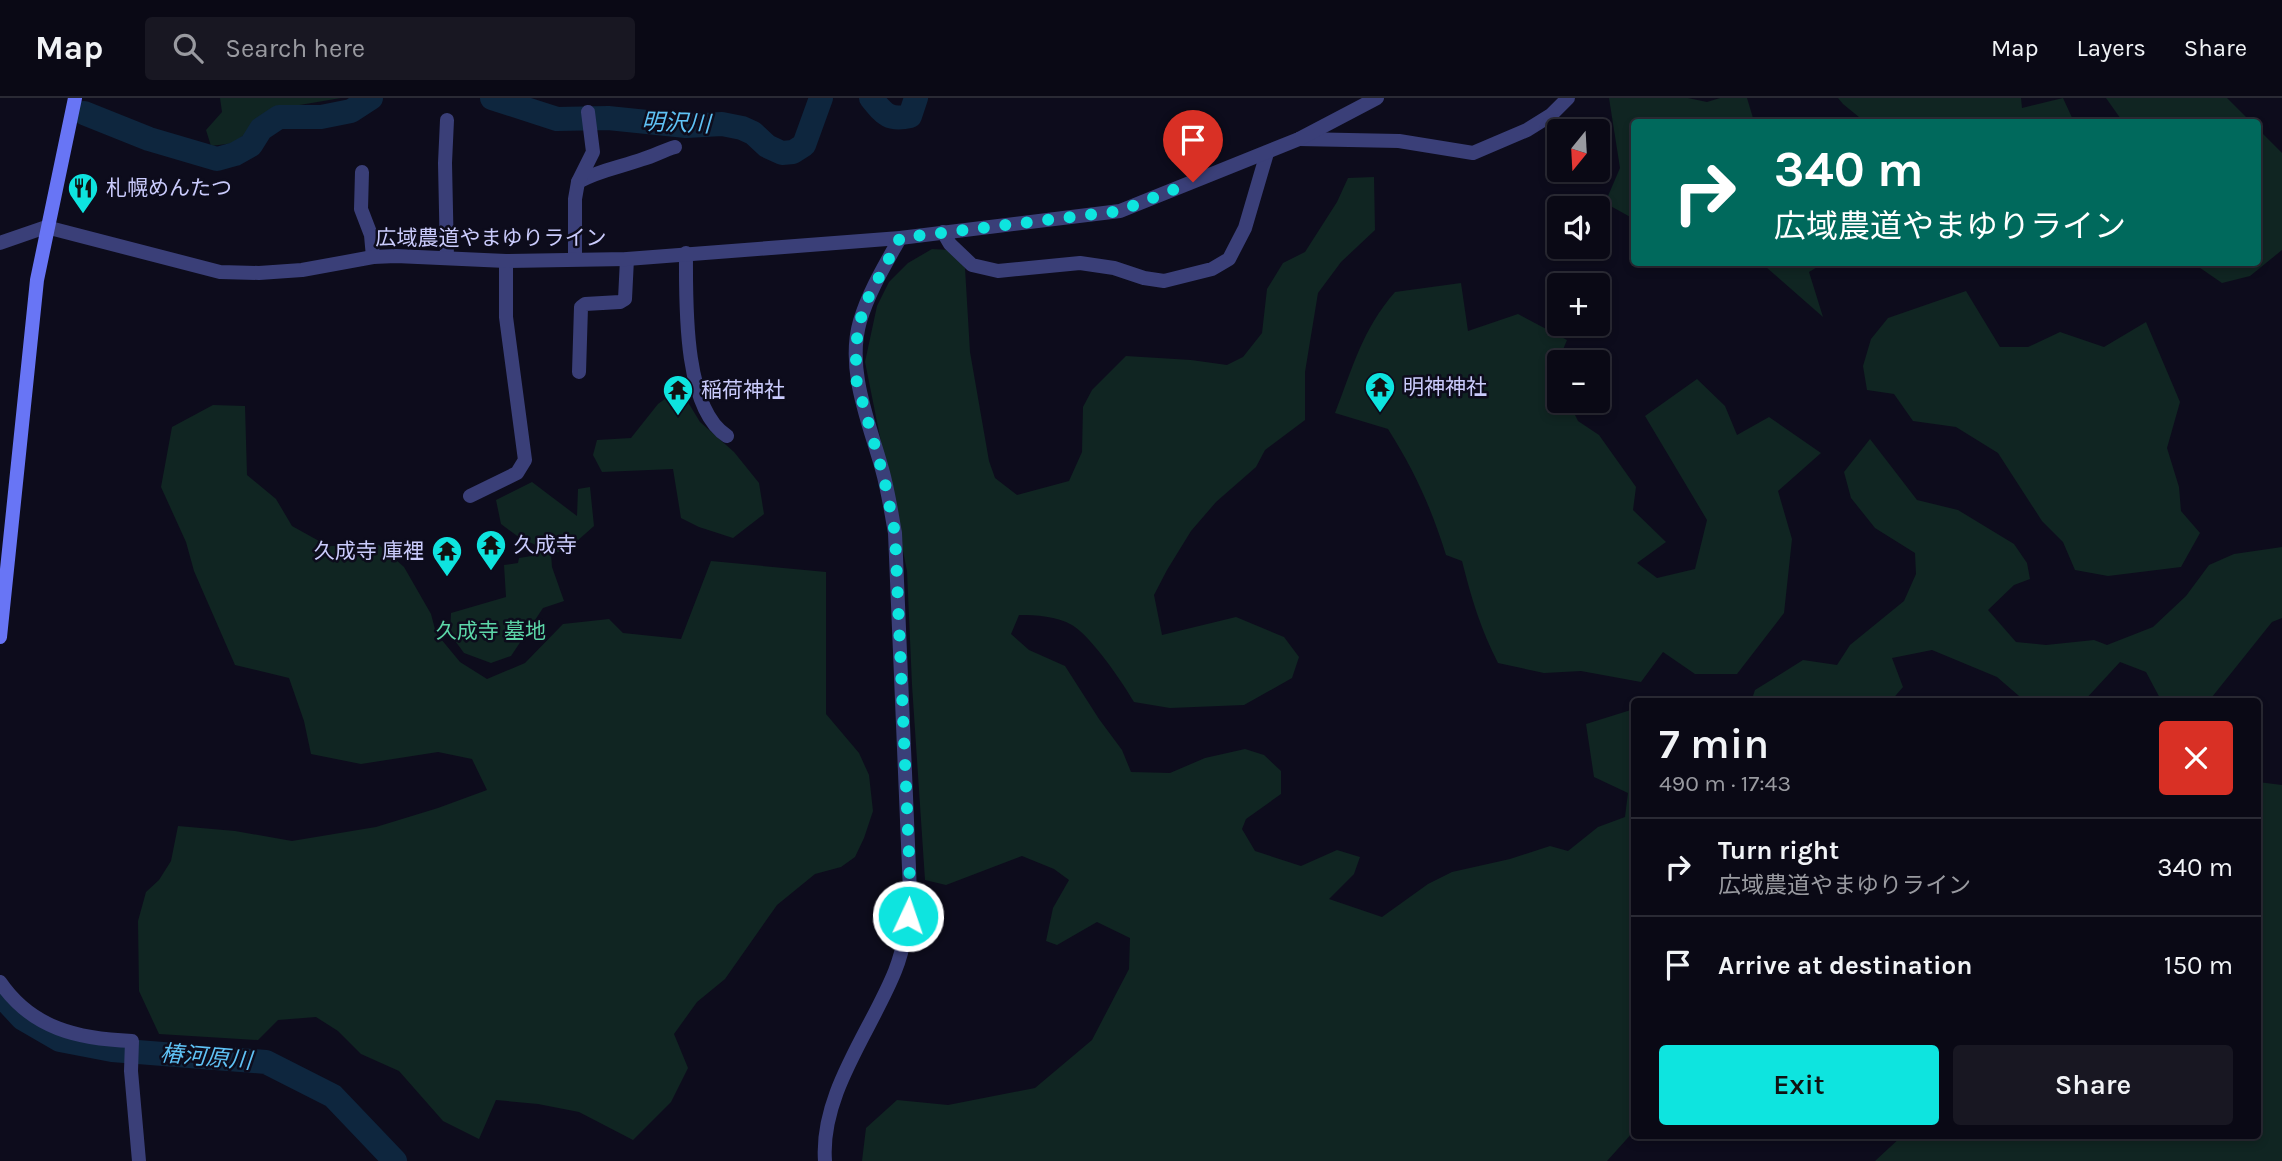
<!DOCTYPE html>
<html lang="en">
<head>
<meta charset="utf-8">
<style>
  :root { --surface:#0a0915; --page:#181722; --text:#f1f3f6; --muted:#999aa0; --line:#2a2a34; --accent:#0ee4df }
  body { margin:0; font-family:Karla,"Noto Sans JP",sans-serif; background:var(--page); color:var(--text); height:100vh; display:flex; flex-direction:column; font-size:26px; white-space:nowrap }
  * { box-sizing:border-box; margin:0 }
  p { font-size:23px; color:var(--muted) }
  .icon { flex:none; width:38px; height:38px; fill:none; stroke:currentColor; stroke-width:2; stroke-linecap:round; stroke-linejoin:round }
  .map { position:relative; flex:1; overflow:hidden }
  .side { position:absolute; left:1631px; top:600px; width:630px; height:441px; display:flex; flex-direction:column; background:var(--surface); border-radius:7px; box-shadow:0 4px 10px #0003,0 0 0 2px var(--line) }
  .side>* { flex:none }
  .top-card { position:absolute; left:1631px; top:21px; width:630px; height:147px; border-radius:7px; box-shadow:0 4px 10px #0003,0 0 0 2px var(--line); background:#00695c; color:#fff; overflow:hidden }
  .needle { width:46px; rotate:198deg }
  .controls { position:absolute; left:1547px; top:21px; display:grid; gap:14px }
  .controls a { display:grid; place-items:center; width:63px; height:63px; border-radius:7px; background:var(--surface); box-shadow:0 4px 10px #0003,0 0 0 2px var(--line); font-size:35px }
  .pin { position:absolute; display:grid; place-items:center; width:60px; height:60px; color:#fff; margin:-72px -30px; border-radius:50% 50% 50% 0; rotate:-45deg; box-shadow:0 0 7px #0007 }
  .pin .icon { rotate:45deg }
  .me { position:absolute; width:77px; margin:-38px; rotate:3deg; stroke-linejoin:round; filter:drop-shadow(0 0 5px #0008) }
  .turn { display:flex; align-items:center; gap:24px; height:147px; padding:0 28px; font-size:32px }
  .turn .icon { width:91px; height:91px; stroke-width:2.5 }
  .turn b { display:block; font-size:49px; line-height:60px }
  .round { display:grid; place-items:center; flex:none; width:74px; height:74px; border-radius:7px; background:var(--page) }
  .head { display:flex; align-items:center; justify-content:space-between; height:119px; padding:0 28px }
  h1 { font-size:42px; font-weight:600; line-height:52px }
  .button { display:flex; gap:14px; margin-top:auto; padding:14px 28px }
  .button a { flex:1; height:80px; border-radius:7px; background:var(--accent); color:#111; font-size:28px; font-weight:600; line-height:80px; text-align:center }
  .button a+a { background:var(--page); color:var(--text) }
  ul { padding:0; list-style:none }
  li { display:flex; align-items:center; gap:21px; height:98px; padding:0 28px; border-top:2px solid var(--line) }
  li div { flex:1 }
  li b { display:block; font-size:26px }
  li em { font-style:normal }
  header { display:flex; align-items:center; gap:42px; box-sizing:border-box; height:98px; padding:0 35px; background:var(--surface); border-bottom:2px solid var(--line) }
  header strong { font-size:33px }
  nav { display:flex; gap:38px; margin-inline-start:auto; font-size:24px }
  .search { width:490px; height:63px; background:var(--page); display:flex; align-items:center; gap:18px; box-sizing:border-box; padding:0 24px; border-radius:7px; color:var(--muted); font-size:26px }
  .map>svg:first-child { display:block }
  .green { fill:#102522 }
  .lines { fill:none; stroke-linecap:round; stroke-linejoin:round }
  .river { stroke:#0e263e; stroke-width:24 }
  .minor { stroke:#3a3f78; stroke-width:14 }
  .tertiary { stroke:#3a3f78; stroke-width:14 }
  .secondary { stroke:#6875f5; stroke-width:14 }
  .route { stroke:#0ee4df; stroke-width:12; stroke-dasharray:0 21.6 }
  .labels { text-anchor:middle; dominant-baseline:central; stroke-width:5; stroke-linejoin:round; paint-order:stroke }
  .poi-label { font-size:21px; fill:#cacbfc; stroke:#0d0c1c; text-anchor:start }
  .street-label { font-size:21px; fill:#cacbfc; stroke:#0d0c1c }
  .park-label { font-size:21px; fill:#5cd6a8; stroke:#0d0c1c }
  .water-label { font-size:23px; font-style:italic; fill:#5fc2f5; stroke:#0d0c1c }
</style>
</head>
<body>
<header>
<strong>Map</strong>
<div class="search"><svg class="icon" aria-label="search" viewBox="0 0 24 24"><circle cx="10" cy="10" r="6"/><path d="M15 15l6 6"/></svg>Search here</div>
<nav><a>Map</a><a>Layers</a><a>Share</a></nav>
</header>
<div class="map">
<svg width="2282" height="1063" viewBox="0 0 2282 1063">
  <rect width="100%" height="100%" fill="#0d0c1c"/>
  <g class="green">
    <polygon points="220,0 341,0 276,11 234,45 211,48 206,32 222,14"/>
    <polygon points="1609,0 1688,0 1707,4 1720,0 1747,0 1753,20 1759,24 1634,24 1634,121 1605,105 1620,70"/>
    <polygon points="1838,0 2021,0 2022,10 2063,0 2074,24 1865,24 1843,6"/>
    <polygon points="2106,0 2227,0 2251,24 2123,24"/>
    <polygon points="2258,31 2282,55 2282,152 2250,178 2222,185 2193,165 2258,164"/>
    <path d="M 1374,79 L 1375,132 L 1341,164 L 1318,195 L 1305,274 L 1305,322 L 1265,352 L 1256,369 L 1216,404 L 1191,433 L 1167,472 L 1154,497 L 1162,537 L 1236,519 L 1284,539 L 1299,559 L 1292,580 L 1244,607 L 1170,610 L 1134,604 C 1123,585 1091,538 1072,527 C 1057,518 1036,517 1019,517 L 1011,536 L 1029,552 L 1065,568 L 1099,621 L 1122,652 L 1131,674 L 1170,675 L 1205,660 L 1245,651 L 1264,657 L 1281,673 L 1281,696 L 1246,721 L 1242,731 L 1255,753 L 1301,768 L 1337,752 L 1360,759 L 1354,776 L 1329,801 L 1382,819 L 1428,786 L 1452,774 L 1510,761 L 1550,748 L 1568,753 L 1598,729 L 1625,719 L 1628,695 L 1594,679 L 1586,626 L 1634,611 L 1634,1033 L 1607,1063 L 862,1063 L 866,1030 L 897,1002 L 948,1007 L 1035,990 L 1092,942 L 1129,871 L 1130,840 L 1097,824 L 1057,847 L 1046,843 L 1053,810 L 1069,782 L 1054,771 L 1022,758 L 946,787 L 925,782 L 912,587 L 907,473 L 865,264 L 877,208 L 889,184 L 908,165 L 932,151 L 950,152 L 965,170 L 970,254 L 989,363 L 995,380 L 1017,397 L 1069,383 L 1082,354 L 1083,309 L 1092,292 L 1126,258 L 1191,262 L 1227,267 L 1243,259 L 1262,235 L 1267,191 L 1283,165 L 1305,154 L 1337,104 L 1348,80 Z"/>
    <polygon points="1742,165 1824,165 1809,174 1823,219 1766,169"/>
    <path d="M 1461,185 L 1468,233 L 1518,216 L 1567,242 L 1550,283 L 1559,291 L 1559,303 L 1568,303 L 1578,323 L 1599,337 L 1636,389 L 1633,412 L 1666,444 L 1637,465 L 1657,480 L 1695,471 L 1707,422 L 1645,318 L 1697,281 L 1725,308 L 1737,337 L 1769,319 L 1821,355 L 1778,393 L 1792,441 L 1784,515 L 1737,576 L 1695,576 L 1663,554 L 1641,584 L 1581,573 L 1544,575 L 1498,565 C 1481,532 1471,499 1462,463 L 1446,457 C 1431,409 1415,374 1388,331 L 1335,315 C 1353,269 1362,232 1395,194 Z"/>
    <polygon points="1966,193 2000,249 2028,249 2060,234 2104,249 2146,224 2180,304 2167,350 2179,389 2181,413 2200,435 2181,469 2108,478 2075,472 2063,444 2042,423 1998,355 1956,329 1913,323 1894,296 1867,292 1863,268 1871,241 1888,220"/>
    <polygon points="669,298 686,301 700,324 734,354 759,385 764,416 733,440 699,429 681,420 673,371 602,374 593,357 597,342 631,340 658,306"/>
    <polygon points="213,307 245,308 247,377 276,401 292,428 328,448 379,447 404,469 431,516 436,535 460,564 487,581 525,565 563,526 609,521 623,535 681,541 711,463 826,474 826,616 859,655 869,677 873,713 864,740 855,759 841,769 815,776 777,807 725,881 697,904 674,936 688,970 671,1004 633,1042 579,1014 538,1006 496,1002 479,1041 443,1023 399,973 361,956 338,933 316,919 278,922 258,942 159,936 139,893 138,823 146,794 159,782 171,763 178,728 235,733 292,743 376,729 438,710 487,692 472,661 438,654 361,666 311,656 304,623 289,580 235,567 194,473 186,444 161,389 172,329"/>
    <polygon points="1870,341 1917,402 1958,412 2014,446 2027,465 2030,481 2014,487 1988,512 2016,544 2046,547 2094,542 2107,547 2153,529 2186,498 2209,467 2234,456 2282,449 2282,520 2272,524 2208,604 2162,604 2146,574 2120,564 2083,604 2026,604 1997,579 1932,552 1892,560 1903,589 1890,604 1751,604 1755,592 1803,562 1837,567 1850,547 1904,503 1916,476 1915,455 1875,430 1851,400 1844,374"/>
    <polygon points="532,384 577,418 578,391 590,389 594,428 568,451 551,456 552,469 564,503 543,510 511,558 491,565 464,555 450,536 451,515 506,499 504,467 518,465 519,460 538,457 538,448 520,440 501,426 496,402"/>
    <polygon points="2258,684 2282,687 2282,1063 1875,1063 1902,1038 2258,1038"/>
  </g>
  <g class="lines">
    <g class="river">
      <polyline points="492,0 557,21 608,20 686,28 722,26 742,30 753,35 767,48 782,55 793,54 804,47 821,0"/>
      <path d="M 871,0 C 884,16 889,23 910,18 L 916,0"/>
      <polyline points="84,15 149,41 217,61 235,56 251,47 261,31 279,19 321,19 351,13 371,0"/>
      <polyline points="0,896 22,920 60,942 112,952 266,964 333,998 395,1063"/>
    </g>
    <g class="minor">
      <polyline points="447,22 445,65 447,160"/>
      <polyline points="1299,41 1399,43 1473,55 1527,32 1551,17 1568,0"/>
      <polyline points="362,74 361,111 371,137 373,159"/>
      <path d="M 578,84 C 599,72 621,69 643,61 C 654,58 664,52 675,49"/>
      <polyline points="943,134 950,146 972,167 998,173 1080,165 1114,170 1144,180 1164,183 1212,171 1229,161 1245,130 1267,55"/>
      <polyline points="0,145 46,129"/>
      <path d="M 686,155 C 686,203 683,310 727,338"/>
      <polyline points="575,161 575,101 578,84 593,54 588,14"/>
      <polyline points="579,274 581,209 585,206 620,204 625,201 627,161"/>
      <polyline points="470,398 517,375 525,362 506,219 506,163"/>
      <path d="M 0,884 C 32,931 79,941 132,943 L 131,973 L 139,1063"/>
    </g>
    <g class="tertiary">
      <polyline points="46,129 220,174 259,175 302,172 373,159 396,158 506,163 627,161 900,140 1120,113 1299,41 1377,0"/>
      <path d="M 825,1063 C 820,996 871,933 895,873 C 905,848 908,821 910,794 L 895,435 C 891,413 888,392 882,371 C 869,324 846,272 860,223 C 869,193 885,167 900,140"/>
    </g>
    <polyline class="secondary" points="0,539 37,182 75,0"/>
  </g>
  <g class="lines">
    <polyline class="route" points="908,818 910,794 909,757 895,435 884,380 856,281 856,248 859,225 869,198 900,140 1120,113 1193,84"/>
  </g>
  <defs>
    <g id="restaurant-pin" transform="scale(1.575)"><path d="M0 17L-7.5 6A9.5 9.5 0 1 1 7.5 6Z" fill="#0ee4df" stroke="#0d0c1c"/><path d="M-5-6h1v4h1v-4h1v4h1v-4h1v5L-1.5 .5V6h-2V.5L-5-1ZM5-6V6H3V1.5H1.5Q1.5-4 5-6Z" fill="#111"/></g>
    <g id="temple-pin" transform="scale(1.575)"><path d="M0 17L-7.5 6A9.5 9.5 0 1 1 7.5 6Z" fill="#0ee4df" stroke="#0d0c1c"/><path d="M0-6L5-2H3V0L6.5 2.5H4V6H1.5V3h-3V6H-4V2.5H-6.5L-3 0V-2H-5Z" fill="#111"/></g>
  </defs>
  <g fill-rule="evenodd">
    <use href="#restaurant-pin" x="83" y="90"/>
    <use href="#temple-pin" x="1380" y="289"/>
    <use href="#temple-pin" x="678" y="292"/>
    <use href="#temple-pin" x="491" y="447"/>
    <use href="#temple-pin" x="447" y="453"/>
  </g>
  <g class="labels">
    <g class="poi-label">
      <text x="106" y="90">札幌めんたつ</text>
      <text x="1403" y="289">明神神社</text>
      <text x="701" y="292">稲荷神社</text>
      <text x="514" y="447">久成寺</text>
      <text x="424" y="453" text-anchor="end">久成寺 庫裡</text>
    </g>
    <g class="street-label">
      <text x="491" y="140">広域農道やまゆりライン</text>
    </g>
    <g class="park-label">
      <text x="491" y="533">久成寺 墓地</text>
    </g>
    <g class="water-label">
      <text transform="translate(676 25) rotate(2)">明沢川</text>
      <text transform="translate(206 959) rotate(5)">椿河原川</text>
    </g>
  </g>
</svg>
<div class="controls">
<a><svg class="needle" viewBox="-14 -14 28 28"><path d="M0-13l5 13h-10z" fill="#e53935"/><path d="M0 13l5-13h-10z" fill="#999aa0"/></svg></a>
<a><svg class="icon" aria-label="sound" viewBox="0 0 24 24"><path d="M4 9h4l5-4v14l-5-4H4zM17 9q2 3 0 6"/></svg></a>
<a>+</a>
<a>−</a>
</div>
<div class="pin" style="left:1193px;top:84px;background:#d93025"><svg class="icon" aria-label="arrive" viewBox="0 0 24 24"><path d="M6 21V4h12l-3 4 3 4H6"/></svg></div>
<svg class="me" style="left:908px;top:818px" viewBox="-20 -20 40 40"><circle r="17" fill="#0ee4df" stroke="#fff" stroke-width="3"/><path d="M0-11L8 9 0 5-8 9z" fill="#fff"/></svg>
<div class="top-card">
<div class="turn"><svg class="icon" aria-label="right" viewBox="0 0 24 24"><path d="M7 20v-9h11M14 6l5 5-5 5"/></svg><div><b>340 m</b>広域農道やまゆりライン</div></div>
</div>
<section class="side">
<div class="head"><div><h1>7 min</h1><p>490 m · 17:43</p></div><a class="round" style="background:#d93025;color:#fff"><svg class="icon" aria-label="close" viewBox="0 0 24 24"><path d="M6 6l12 12M18 6L6 18"/></svg></a></div>
<ul>
<li><svg class="icon" aria-label="right" viewBox="0 0 24 24"><path d="M7 20v-9h11M14 6l5 5-5 5"/></svg><div><b>Turn right</b><p>広域農道やまゆりライン</p></div><em>340 m</em></li>
<li><svg class="icon" aria-label="arrive" viewBox="0 0 24 24"><path d="M6 21V4h12l-3 4 3 4H6"/></svg><div><b>Arrive at destination</b></div><em>150 m</em></li>
</ul>
<div class="button"><a>Exit</a><a>Share</a></div>
</section>
</div>
</body>
</html>
